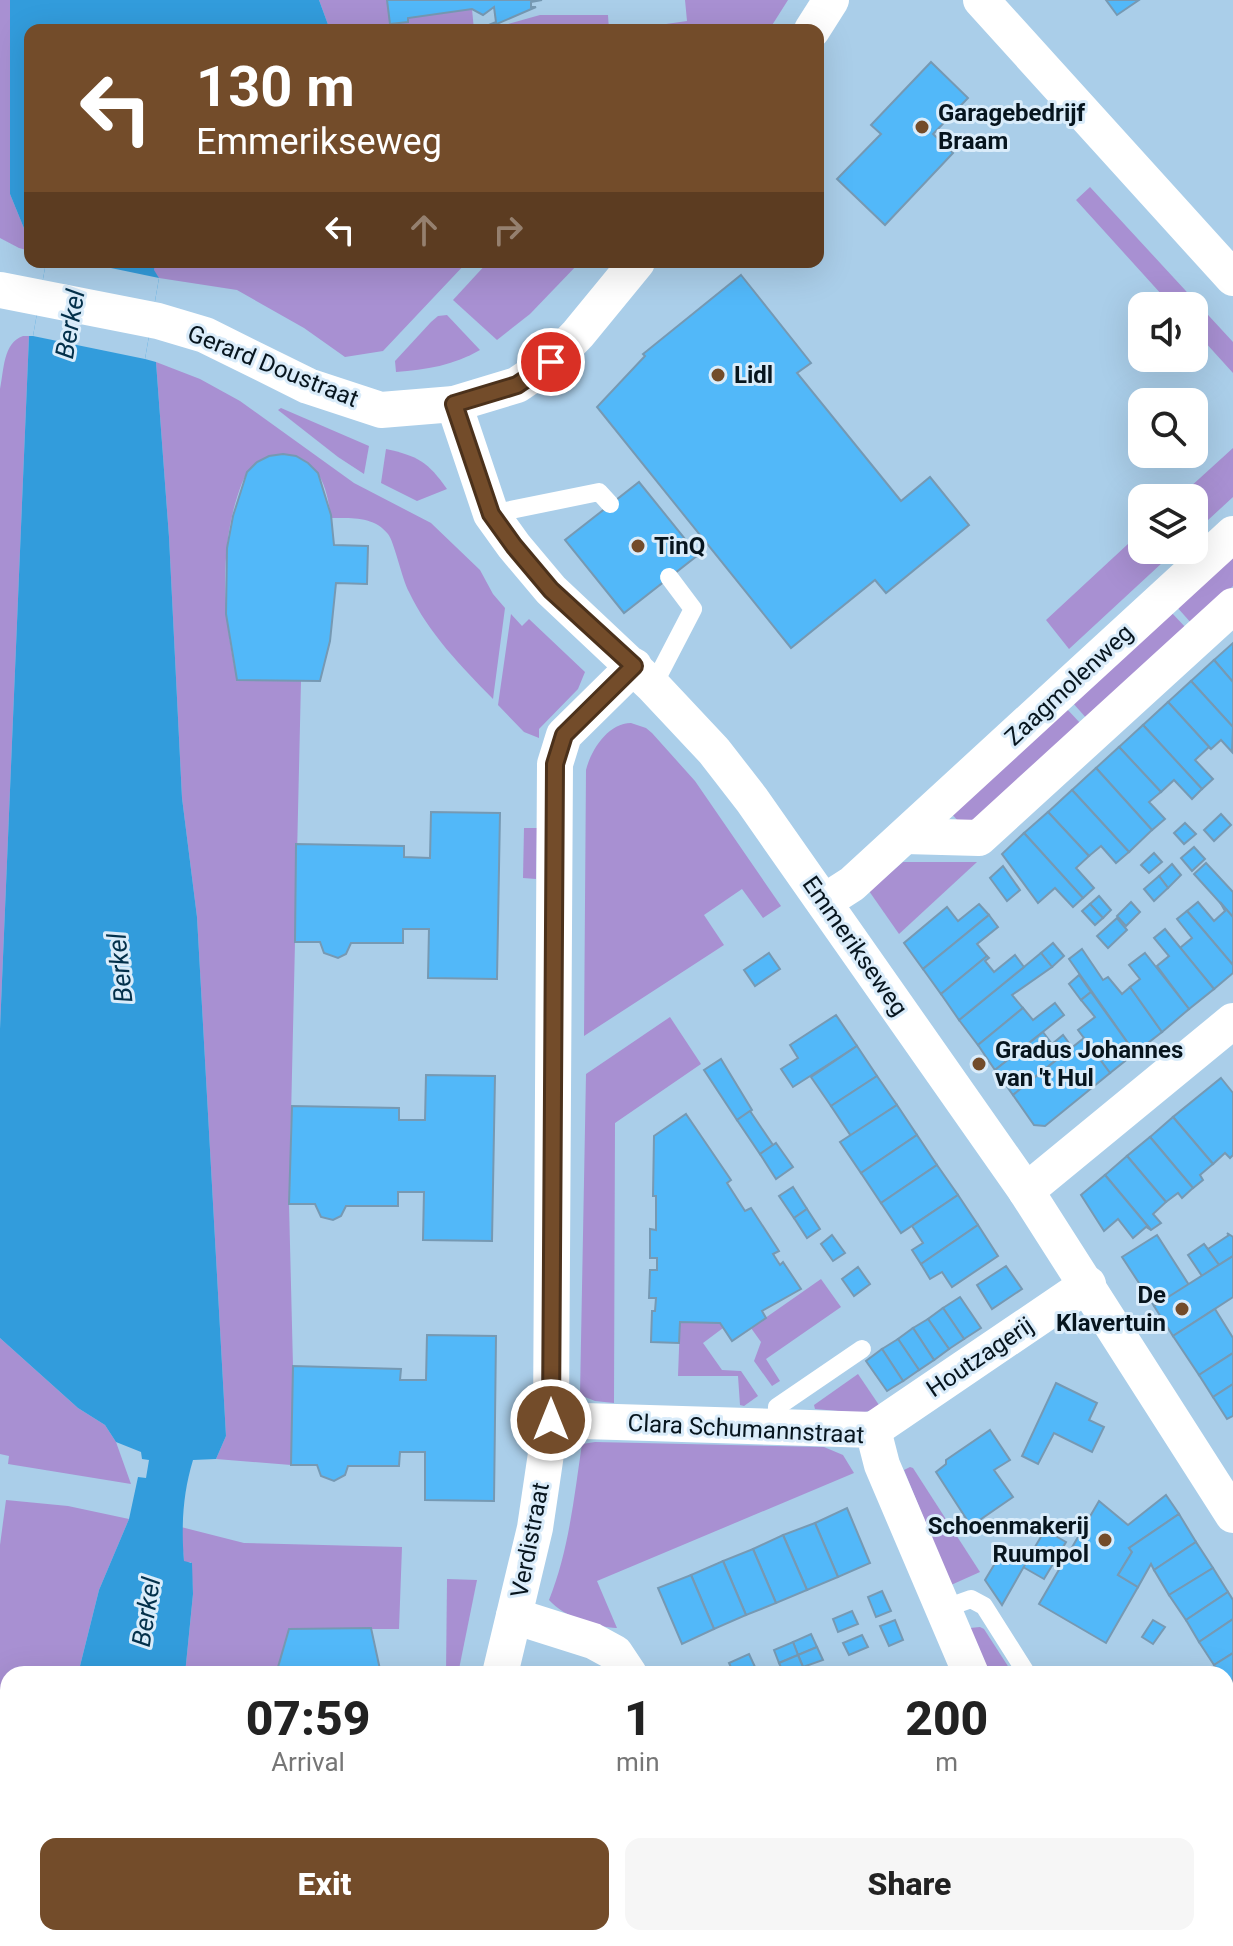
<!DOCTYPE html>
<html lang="en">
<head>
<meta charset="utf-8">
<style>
  :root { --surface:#fff; --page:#f6f6f6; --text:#222; --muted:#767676; --accent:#734c2a }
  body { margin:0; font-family:Roboto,sans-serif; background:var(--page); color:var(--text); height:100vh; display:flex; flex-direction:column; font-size:30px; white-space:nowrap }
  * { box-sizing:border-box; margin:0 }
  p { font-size:26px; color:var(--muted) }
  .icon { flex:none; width:44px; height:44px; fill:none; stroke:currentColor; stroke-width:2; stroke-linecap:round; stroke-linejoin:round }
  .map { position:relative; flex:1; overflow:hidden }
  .panel { position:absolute; left:0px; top:1666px; width:1234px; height:280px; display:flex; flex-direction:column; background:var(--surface); border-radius:24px 24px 0 0; box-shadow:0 8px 32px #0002 }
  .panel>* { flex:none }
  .guide { position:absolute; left:24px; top:24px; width:800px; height:244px; border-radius:16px; box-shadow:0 8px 32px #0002; background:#734c2a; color:#fff; overflow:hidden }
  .tools { position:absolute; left:1128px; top:292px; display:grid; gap:16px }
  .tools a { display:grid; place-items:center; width:80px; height:80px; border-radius:16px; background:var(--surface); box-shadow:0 8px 32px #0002; font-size:40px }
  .pin { position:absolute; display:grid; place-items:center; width:68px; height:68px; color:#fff; margin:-34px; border:4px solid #fff; border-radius:50%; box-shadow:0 2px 8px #0007 }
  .me { position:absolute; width:88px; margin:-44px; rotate:0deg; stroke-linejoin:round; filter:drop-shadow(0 0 6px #0008) }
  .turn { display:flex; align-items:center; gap:28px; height:168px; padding:0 40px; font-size:36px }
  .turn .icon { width:104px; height:104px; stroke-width:2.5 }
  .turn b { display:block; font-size:56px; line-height:68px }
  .lanes { display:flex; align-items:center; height:76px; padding:0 40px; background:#0003; justify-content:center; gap:40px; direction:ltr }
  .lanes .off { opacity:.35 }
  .eta { display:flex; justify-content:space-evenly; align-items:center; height:136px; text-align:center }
  .eta b { font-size:48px; font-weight:800; line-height:56px }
  .cta { display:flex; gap:16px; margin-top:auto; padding:16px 40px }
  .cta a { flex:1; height:92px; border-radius:16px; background:var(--accent); color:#fff; font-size:32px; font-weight:800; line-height:92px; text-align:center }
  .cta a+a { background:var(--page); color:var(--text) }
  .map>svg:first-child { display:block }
  .green { fill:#a890d2 }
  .water { fill:#329cdc }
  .pier { fill:#aacee9 }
  .building { fill:#52b8f9; stroke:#7699b3; stroke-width:2 }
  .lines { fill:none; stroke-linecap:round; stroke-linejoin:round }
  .lane { stroke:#fff; stroke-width:18 }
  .street { stroke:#fff; stroke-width:36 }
  .route-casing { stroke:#4b311b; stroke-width:20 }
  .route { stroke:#734c2a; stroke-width:14 }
  .poi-dot { fill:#734c2a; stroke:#daecfa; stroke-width:3 }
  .labels { text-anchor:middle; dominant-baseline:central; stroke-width:6; stroke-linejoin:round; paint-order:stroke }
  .poi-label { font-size:24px; font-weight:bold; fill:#07151e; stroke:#daecfa; text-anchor:start }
  .street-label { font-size:24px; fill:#07151e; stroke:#daecfa }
  .water-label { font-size:26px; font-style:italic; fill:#03304a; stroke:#daecfa }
</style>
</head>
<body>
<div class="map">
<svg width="1233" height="1946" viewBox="0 0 1233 1946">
  <rect width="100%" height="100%" fill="#aacee9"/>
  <g class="green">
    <polygon points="0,0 10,0 10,194 30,243 30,251 19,248 0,238"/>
    <polygon points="319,0 387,0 390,24 408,22 408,18 472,9 474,30 330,30"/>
    <polygon points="685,0 788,0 769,30 624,30 687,21"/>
    <polygon points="540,15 608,15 609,30 487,30"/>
    <polygon points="1090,187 1233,342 1233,373 1194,330 1194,306 1172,306 1076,200"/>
    <polygon points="155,262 467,262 383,351 345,357 304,328 237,290 159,278 153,270"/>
    <polygon points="488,262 580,262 530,314 497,340 453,300"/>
    <path d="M 447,315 L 480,350 C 454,365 426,370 396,372 L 395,361 L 431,322 L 438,316 Z"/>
    <path d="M 23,336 L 29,336 L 0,1029 L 0,389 C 4,370 3,343 23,336 Z"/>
    <path d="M 156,362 L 200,379 L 240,401 L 354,483 L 431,523 L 480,570 L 493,594 L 505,608 L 493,699 C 461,666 429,634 409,592 C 402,579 394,541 388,534 C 374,516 351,518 331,518 C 329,503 326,484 316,471 C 295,443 254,452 242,483 C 218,545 223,616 237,679 L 301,681 L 289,1204 L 293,1366 L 291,1465 L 216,1459 L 226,1436 L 197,917 L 182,798 L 169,537 Z"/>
    <polygon points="281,408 369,446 364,474 338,457 278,410"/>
    <polygon points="1233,448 1233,497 1194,533 1194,498 1178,498"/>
    <path d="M 386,449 C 418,456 428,462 447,489 L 417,501 L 381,483 Z"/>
    <polygon points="1142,531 1142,550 1176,550 1069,649 1046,620"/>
    <polygon points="1233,554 1233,586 1192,624 1176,606"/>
    <polygon points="1171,612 1187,629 1088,720 1072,702"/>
    <polygon points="511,614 522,626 529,619 585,672 578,689 539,729 539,738 524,732 498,705"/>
    <polygon points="1065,707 1082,725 967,831 950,812"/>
    <path d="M 631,723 L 646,728 L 652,733 L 695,781 L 781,906 L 763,918 L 742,889 L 704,915 L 724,945 L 584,1036 L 586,770 C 591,750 608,723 631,723 Z"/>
    <polygon points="524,828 537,828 536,879 523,878"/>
    <polygon points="903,862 977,862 899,934 869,891"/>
    <polygon points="670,1017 701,1064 615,1123 614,1403 595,1401 580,1395 586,1074"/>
    <polygon points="821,1279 841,1307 766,1359 780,1381 772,1386 754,1361 761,1342 751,1328"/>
    <polygon points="680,1322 720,1323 723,1328 703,1343 722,1370 741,1371 758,1396 744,1406 740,1405 738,1376 678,1376"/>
    <polygon points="0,1338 78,1408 105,1425 116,1442 131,1484 8,1464 9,1456 0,1454"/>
    <polygon points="858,1374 881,1408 861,1413 815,1409 814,1405"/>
    <path d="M 595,1442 L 824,1447 L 843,1455 L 854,1473 L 597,1581 L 617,1628 C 595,1627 564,1617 549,1600 C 569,1550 574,1497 582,1444 Z"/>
    <polygon points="910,1467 913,1468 980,1572 951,1585 904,1470"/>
    <polygon points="6,1500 68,1506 129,1519 99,1590 78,1674 8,1674 8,1938 29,1938 27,1946 0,1946 0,1545"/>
    <polygon points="181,1527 244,1543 402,1547 399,1629 289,1629 276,1674 185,1674 193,1594 191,1562 184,1562"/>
    <polygon points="447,1579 477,1580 458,1674 446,1674"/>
    <polygon points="980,1627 984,1629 1013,1674 990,1674 970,1628"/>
    <polygon points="156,1938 474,1938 475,1946 155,1946"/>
  </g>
  <g class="water">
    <polygon points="10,0 319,0 330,30 30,30 30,243 10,194"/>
    <path d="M 46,262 L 155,262 L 154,270 L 159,278 L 145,359 L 156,362 L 169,537 L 182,798 L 197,917 L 226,1436 L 216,1459 L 193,1460 C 183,1493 181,1525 184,1561 L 192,1563 L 193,1594 L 185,1674 L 78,1674 L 99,1590 L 129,1519 L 138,1477 L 146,1478 L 149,1460 L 142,1459 L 141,1452 L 116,1442 L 105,1425 L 78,1408 L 0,1338 L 0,1029 L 29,336 L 33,336 Z"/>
    <polygon points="29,1938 156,1938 155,1946 27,1946"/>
  </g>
  <polygon class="pier" points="46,262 82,262 159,278 145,359 33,336"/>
  <g class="building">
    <polygon points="387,0 542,0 531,2 531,7 536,7 483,30 477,30 496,22 494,7 483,15 472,9 408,18 408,22 390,24"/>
    <polygon points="1106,0 1139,0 1117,15"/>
    <polygon points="931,62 968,98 933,134 953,153 885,225 837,179 881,134 871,125"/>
    <polygon points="741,275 811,363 797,373 901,501 930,477 969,525 886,593 875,580 791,648 597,407 645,356 643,354"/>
    <polygon points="283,454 296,456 308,463 318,473 331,515 334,545 368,546 367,584 336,583 330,641 320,681 237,680 226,614 227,548 233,516 247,472 257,462 269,456"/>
    <polygon points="639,482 698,555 624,613 565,540"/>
    <polygon points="1233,643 1233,682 1214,660"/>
    <polygon points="1214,660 1233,682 1233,727 1191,681"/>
    <polygon points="1191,681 1233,727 1232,752 1221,740 1211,749 1168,702"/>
    <polygon points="1168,702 1211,749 1209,747 1195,760 1213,779 1202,789 1143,725"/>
    <polygon points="1143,725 1202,789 1192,799 1174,780 1161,792 1119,747"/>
    <polygon points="1119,747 1161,792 1149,802 1165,819 1152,830 1096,768"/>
    <polygon points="1096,768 1152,830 1129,852 1072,790"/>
    <polygon points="1072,790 1129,852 1116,863 1101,846 1089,856 1048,812"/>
    <polygon points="431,812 500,813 497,979 428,978 429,929 403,929 403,943 351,943 346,954 338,958 324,953 320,942 295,942 296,844 404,846 404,857 430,858"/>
    <polygon points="1048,812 1089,856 1076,868 1094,888 1083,898 1024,833"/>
    <polygon points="1221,814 1231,825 1214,841 1204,830"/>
    <polygon points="1185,823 1196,834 1184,844 1174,833"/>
    <polygon points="1024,833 1083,898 1073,907 1055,888 1038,903 1002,854"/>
    <polygon points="1194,847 1205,859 1192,871 1181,858"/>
    <polygon points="1154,853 1162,862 1149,873 1141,865"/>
    <polygon points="1206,863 1233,892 1233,917 1194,874"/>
    <polygon points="1172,864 1181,875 1168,888 1159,876"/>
    <polygon points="1003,866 1020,890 1007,901 990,878"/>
    <polygon points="1159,876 1168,888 1154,901 1144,889"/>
    <polygon points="1099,896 1111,910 1103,918 1090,904"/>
    <polygon points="1131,902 1140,912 1126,926 1117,916"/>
    <polygon points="1198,902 1214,921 1225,911 1220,902 1233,917 1233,965 1187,911"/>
    <polygon points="979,904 989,915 923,969 904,943 947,907 958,921"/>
    <polygon points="1090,904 1103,918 1095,925 1082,911"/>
    <polygon points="1187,911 1233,965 1233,973 1214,989 1180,948 1192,938 1177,919"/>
    <polygon points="989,915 998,927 977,944 987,956 941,994 923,969"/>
    <polygon points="1117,918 1127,930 1108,948 1097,936"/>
    <polygon points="1165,929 1214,989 1189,1009 1157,966 1169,956 1154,938"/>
    <polygon points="1053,943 1064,956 1052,967 1041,953"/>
    <polygon points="1082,949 1103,980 1108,977 1122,994 1130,987 1162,1032 1135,1053 1069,959"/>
    <polygon points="769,953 780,969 755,986 744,970"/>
    <polygon points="1041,953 1052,967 1012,995 1023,1008 978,1045 959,1020"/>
    <polygon points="1145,953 1189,1009 1162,1032 1130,987 1140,979 1129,965"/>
    <polygon points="1015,955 1024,967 959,1020 941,994 987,956 989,958 985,961 994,972"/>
    <polygon points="1079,975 1091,992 1081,1000 1069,984"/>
    <polygon points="1091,992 1135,1053 1110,1073 1078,1030 1095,1017 1081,1000"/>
    <polygon points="1055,1003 1064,1015 995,1070 978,1045 1023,1008 1033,1020"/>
    <polygon points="836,1015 857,1046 793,1087 781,1069 798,1058 790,1045"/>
    <polygon points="1043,1032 1052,1044 1063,1035 1072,1047 1013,1095 995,1070"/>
    <polygon points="1084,1038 1110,1073 1045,1126 1034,1125 1013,1095"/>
    <polygon points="857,1046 877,1076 831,1106 811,1077"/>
    <polygon points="721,1059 752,1110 737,1120 704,1070"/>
    <polygon points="426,1075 495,1076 492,1241 423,1240 424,1192 398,1192 398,1206 346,1206 341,1216 333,1220 321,1217 315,1204 289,1204 292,1106 399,1108 399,1120 425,1120"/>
    <polygon points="877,1076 897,1105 851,1136 831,1106"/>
    <polygon points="1221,1078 1233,1093 1233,1155 1230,1158 1225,1153 1213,1164 1173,1117"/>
    <polygon points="897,1105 917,1135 861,1173 840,1142"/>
    <polygon points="750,1111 773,1145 760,1154 737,1120"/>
    <polygon points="686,1114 731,1180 727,1183 745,1211 751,1208 779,1251 773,1254 780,1265 783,1262 801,1289 762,1311 766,1318 732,1341 720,1323 680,1322 679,1343 651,1342 652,1311 655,1311 656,1298 649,1298 650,1270 657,1270 657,1258 650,1258 650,1229 656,1230 656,1196 653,1196 654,1136"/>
    <polygon points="1173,1117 1213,1164 1200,1175 1203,1180 1193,1188 1150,1137"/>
    <polygon points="917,1135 937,1165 881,1203 861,1173"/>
    <polygon points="1150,1137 1193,1188 1182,1198 1178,1193 1166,1202 1127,1156"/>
    <polygon points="776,1143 793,1167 776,1179 760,1154"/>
    <polygon points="1127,1156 1166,1202 1153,1214 1161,1223 1151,1230 1105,1175"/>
    <polygon points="937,1165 958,1195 901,1233 881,1203"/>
    <polygon points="1105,1175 1151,1230 1146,1227 1133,1238 1118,1219 1104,1231 1081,1195"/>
    <polygon points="793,1187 807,1209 794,1218 779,1196"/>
    <polygon points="958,1195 978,1225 921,1264 912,1250 923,1243 912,1226"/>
    <polygon points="807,1209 820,1229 807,1238 794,1218"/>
    <polygon points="978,1225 998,1256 952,1287 942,1272 930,1279 921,1264"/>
    <polygon points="1227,1233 1233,1237 1233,1256 1219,1265 1204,1244 1208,1249 1229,1235"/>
    <polygon points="832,1235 845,1253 833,1261 821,1244"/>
    <polygon points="1157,1235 1189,1285 1154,1306 1122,1257"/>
    <polygon points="1204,1244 1219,1265 1202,1276 1188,1255"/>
    <polygon points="1233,1256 1233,1297 1173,1336 1154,1306"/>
    <polygon points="1006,1266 1022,1289 992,1309 977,1285"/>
    <polygon points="858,1267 870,1284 854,1296 842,1279"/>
    <polygon points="960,1297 981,1328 964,1339 943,1308"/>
    <polygon points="943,1308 964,1339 949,1349 928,1319"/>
    <polygon points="1215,1309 1233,1338 1233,1353 1199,1375 1173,1336"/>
    <polygon points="928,1319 949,1349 934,1360 913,1328"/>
    <polygon points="913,1328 934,1360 919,1370 898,1339"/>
    <polygon points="427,1335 496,1336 494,1501 425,1500 425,1452 400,1452 399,1466 348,1466 345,1475 334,1481 321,1476 317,1465 291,1465 293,1366 401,1369 400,1380 426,1380"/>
    <polygon points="898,1339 919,1370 903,1381 882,1349"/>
    <polygon points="882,1349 903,1381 887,1391 866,1361"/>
    <polygon points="1233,1353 1233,1384 1213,1397 1199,1375"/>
    <polygon points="1056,1383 1097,1403 1089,1420 1104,1427 1092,1452 1054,1433 1038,1464 1022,1456"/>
    <polygon points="1233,1384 1233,1416 1227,1419 1213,1397"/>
    <polygon points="990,1430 1010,1460 994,1470 1013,1497 971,1526 936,1472 946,1464 946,1460"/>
    <polygon points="1166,1495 1179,1514 1129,1548 1132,1552 1118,1575 1138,1587 1106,1643 1039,1604 1099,1501 1128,1525"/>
    <polygon points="847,1508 870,1563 838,1577 815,1523"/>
    <polygon points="1179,1514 1196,1542 1154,1570 1151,1564 1138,1587 1118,1575 1132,1552 1129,1548"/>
    <polygon points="815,1523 838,1577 807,1590 783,1535"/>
    <polygon points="1045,1530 1066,1542 1044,1579 1023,1567"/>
    <polygon points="783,1535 807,1590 776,1603 753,1549"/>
    <polygon points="1196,1542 1213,1568 1169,1595 1154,1570"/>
    <polygon points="753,1549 776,1603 746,1615 723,1561"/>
    <polygon points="1003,1550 1026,1563 1002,1605 985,1580"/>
    <polygon points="723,1561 746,1615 714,1629 691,1575"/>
    <polygon points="1213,1568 1228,1592 1186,1620 1169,1595"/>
    <polygon points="691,1575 714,1629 682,1644 658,1588"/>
    <polygon points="882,1591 891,1611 876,1617 868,1597"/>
    <polygon points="1228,1592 1233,1600 1233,1619 1199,1642 1186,1620"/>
    <polygon points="852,1611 858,1624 838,1632 833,1619"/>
    <polygon points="1233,1619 1233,1653 1214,1665 1199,1642"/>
    <polygon points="895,1620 903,1640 889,1646 880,1626"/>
    <polygon points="1153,1620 1165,1627 1153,1644 1142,1637"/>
    <polygon points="371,1628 381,1674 276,1674 289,1629"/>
    <polygon points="811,1634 817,1647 798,1655 793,1642"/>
    <polygon points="862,1635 868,1647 849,1655 843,1643"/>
    <polygon points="793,1642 798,1655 779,1663 774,1650"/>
    <polygon points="817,1647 823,1660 803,1667 798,1655"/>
    <polygon points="1233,1653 1233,1695 1226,1684 1226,1674 1220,1674 1214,1665"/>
    <polygon points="749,1654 755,1667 734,1674 729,1663"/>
    <polygon points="798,1655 803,1667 784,1674 779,1663"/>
    <polygon points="624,1938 693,1938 696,1946 627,1946"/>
  </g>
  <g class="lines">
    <g class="lane">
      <polyline points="491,514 599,492 610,504"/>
      <polyline points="653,686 693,609 669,577"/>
      <polyline points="776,1427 777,1407 862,1349"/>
      <polyline points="943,1609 971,1599 984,1606 1027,1674"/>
    </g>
    <g class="street">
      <polyline points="981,0 1233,278"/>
      <polyline points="812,30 831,0"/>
      <polyline points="0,290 158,321 205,335 308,386 381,410 454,404 517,385 551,362 578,334 637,262"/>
      <polyline points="454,404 491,514 514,546 551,590 653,686 714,751 752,800 1026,1191 1233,1515"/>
      <polyline points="905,836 979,838 1233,606"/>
      <polyline points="824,902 852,884 1233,534"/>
      <polyline points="1026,1191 1233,1021"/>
      <polyline points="551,1420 873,1430 882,1465 971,1674"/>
      <polyline points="873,1430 1088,1284"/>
      <polyline points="514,1616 593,1641 615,1653 629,1674"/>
      <polyline points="500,1674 535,1528 551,1420 555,764 564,735 634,666"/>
      <polyline points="515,1938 517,1946"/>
      <polyline points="744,1938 747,1946"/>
      <polyline points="1085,1938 1088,1946"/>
    </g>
  </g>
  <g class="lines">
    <g class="route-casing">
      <polyline id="route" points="551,1420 555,764 564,735 634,666 551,590 514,546 491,514 454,404 517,385 551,362"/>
    </g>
    <use href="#route" class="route"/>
  </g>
  <g class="poi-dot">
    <circle cx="922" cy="127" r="8"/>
    <circle cx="718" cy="375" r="8"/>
    <circle cx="638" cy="546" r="8"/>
    <circle cx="979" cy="1064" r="8"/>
    <circle cx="1182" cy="1309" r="8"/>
    <circle cx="1105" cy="1540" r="8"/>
  </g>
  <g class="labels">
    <g class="poi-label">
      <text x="938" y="113">Garagebedrijf<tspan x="938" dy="28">Braam</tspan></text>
      <text x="734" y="375">Lidl</text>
      <text x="654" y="546">TinQ</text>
      <text x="995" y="1050">Gradus Johannes<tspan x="995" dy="28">van 't Hul</tspan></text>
      <text x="1166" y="1295" text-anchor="end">De<tspan x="1166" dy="28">Klavertuin</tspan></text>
      <text x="1089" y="1526" text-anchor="end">Schoenmakerij<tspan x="1089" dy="28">Ruumpol</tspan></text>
    </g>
    <g class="street-label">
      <text transform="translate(273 366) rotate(22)">Gerard Doustraat</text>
      <text transform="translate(1069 685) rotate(-43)">Zaagmolenweg</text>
      <text transform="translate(855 946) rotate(55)">Emmerikseweg</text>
      <text transform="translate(980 1357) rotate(-34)">Houtzagerij</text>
      <text transform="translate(746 1429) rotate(3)">Clara Schumannstraat</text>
      <text transform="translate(530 1540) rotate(-79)">Verdistraat</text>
    </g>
    <g class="water-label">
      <text transform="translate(70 324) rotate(-80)">Berkel</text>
      <text transform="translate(120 968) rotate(-96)">Berkel</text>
      <text transform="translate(146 1612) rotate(-81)">Berkel</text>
    </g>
  </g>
</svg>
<div class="tools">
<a><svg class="icon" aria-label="sound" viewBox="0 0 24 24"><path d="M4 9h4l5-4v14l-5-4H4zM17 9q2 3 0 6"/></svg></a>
<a><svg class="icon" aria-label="search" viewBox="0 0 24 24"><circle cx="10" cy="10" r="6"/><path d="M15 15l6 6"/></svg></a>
<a><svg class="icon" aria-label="layers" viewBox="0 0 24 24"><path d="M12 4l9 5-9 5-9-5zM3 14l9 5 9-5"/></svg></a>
</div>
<div class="pin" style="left:551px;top:362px;background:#d93025"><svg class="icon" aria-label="arrive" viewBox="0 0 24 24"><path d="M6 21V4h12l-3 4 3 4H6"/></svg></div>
<svg class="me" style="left:551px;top:1420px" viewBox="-20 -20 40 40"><circle r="17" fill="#734c2a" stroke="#fff" stroke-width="3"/><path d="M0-11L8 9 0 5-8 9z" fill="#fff"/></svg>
<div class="guide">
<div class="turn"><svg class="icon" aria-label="left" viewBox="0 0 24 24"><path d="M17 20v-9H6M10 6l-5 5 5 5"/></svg><div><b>130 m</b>Emmerikseweg</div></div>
<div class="lanes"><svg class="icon" aria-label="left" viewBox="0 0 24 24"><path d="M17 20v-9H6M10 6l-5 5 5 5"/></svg><svg class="icon off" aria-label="ahead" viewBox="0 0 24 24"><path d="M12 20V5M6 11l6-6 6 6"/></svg><svg class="icon off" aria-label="right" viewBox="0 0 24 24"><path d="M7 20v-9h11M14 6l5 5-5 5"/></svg></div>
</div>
<section class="panel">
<div class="eta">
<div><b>07:59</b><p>Arrival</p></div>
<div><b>1</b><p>min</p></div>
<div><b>200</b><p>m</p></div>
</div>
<div class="cta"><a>Exit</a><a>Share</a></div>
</section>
</div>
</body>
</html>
